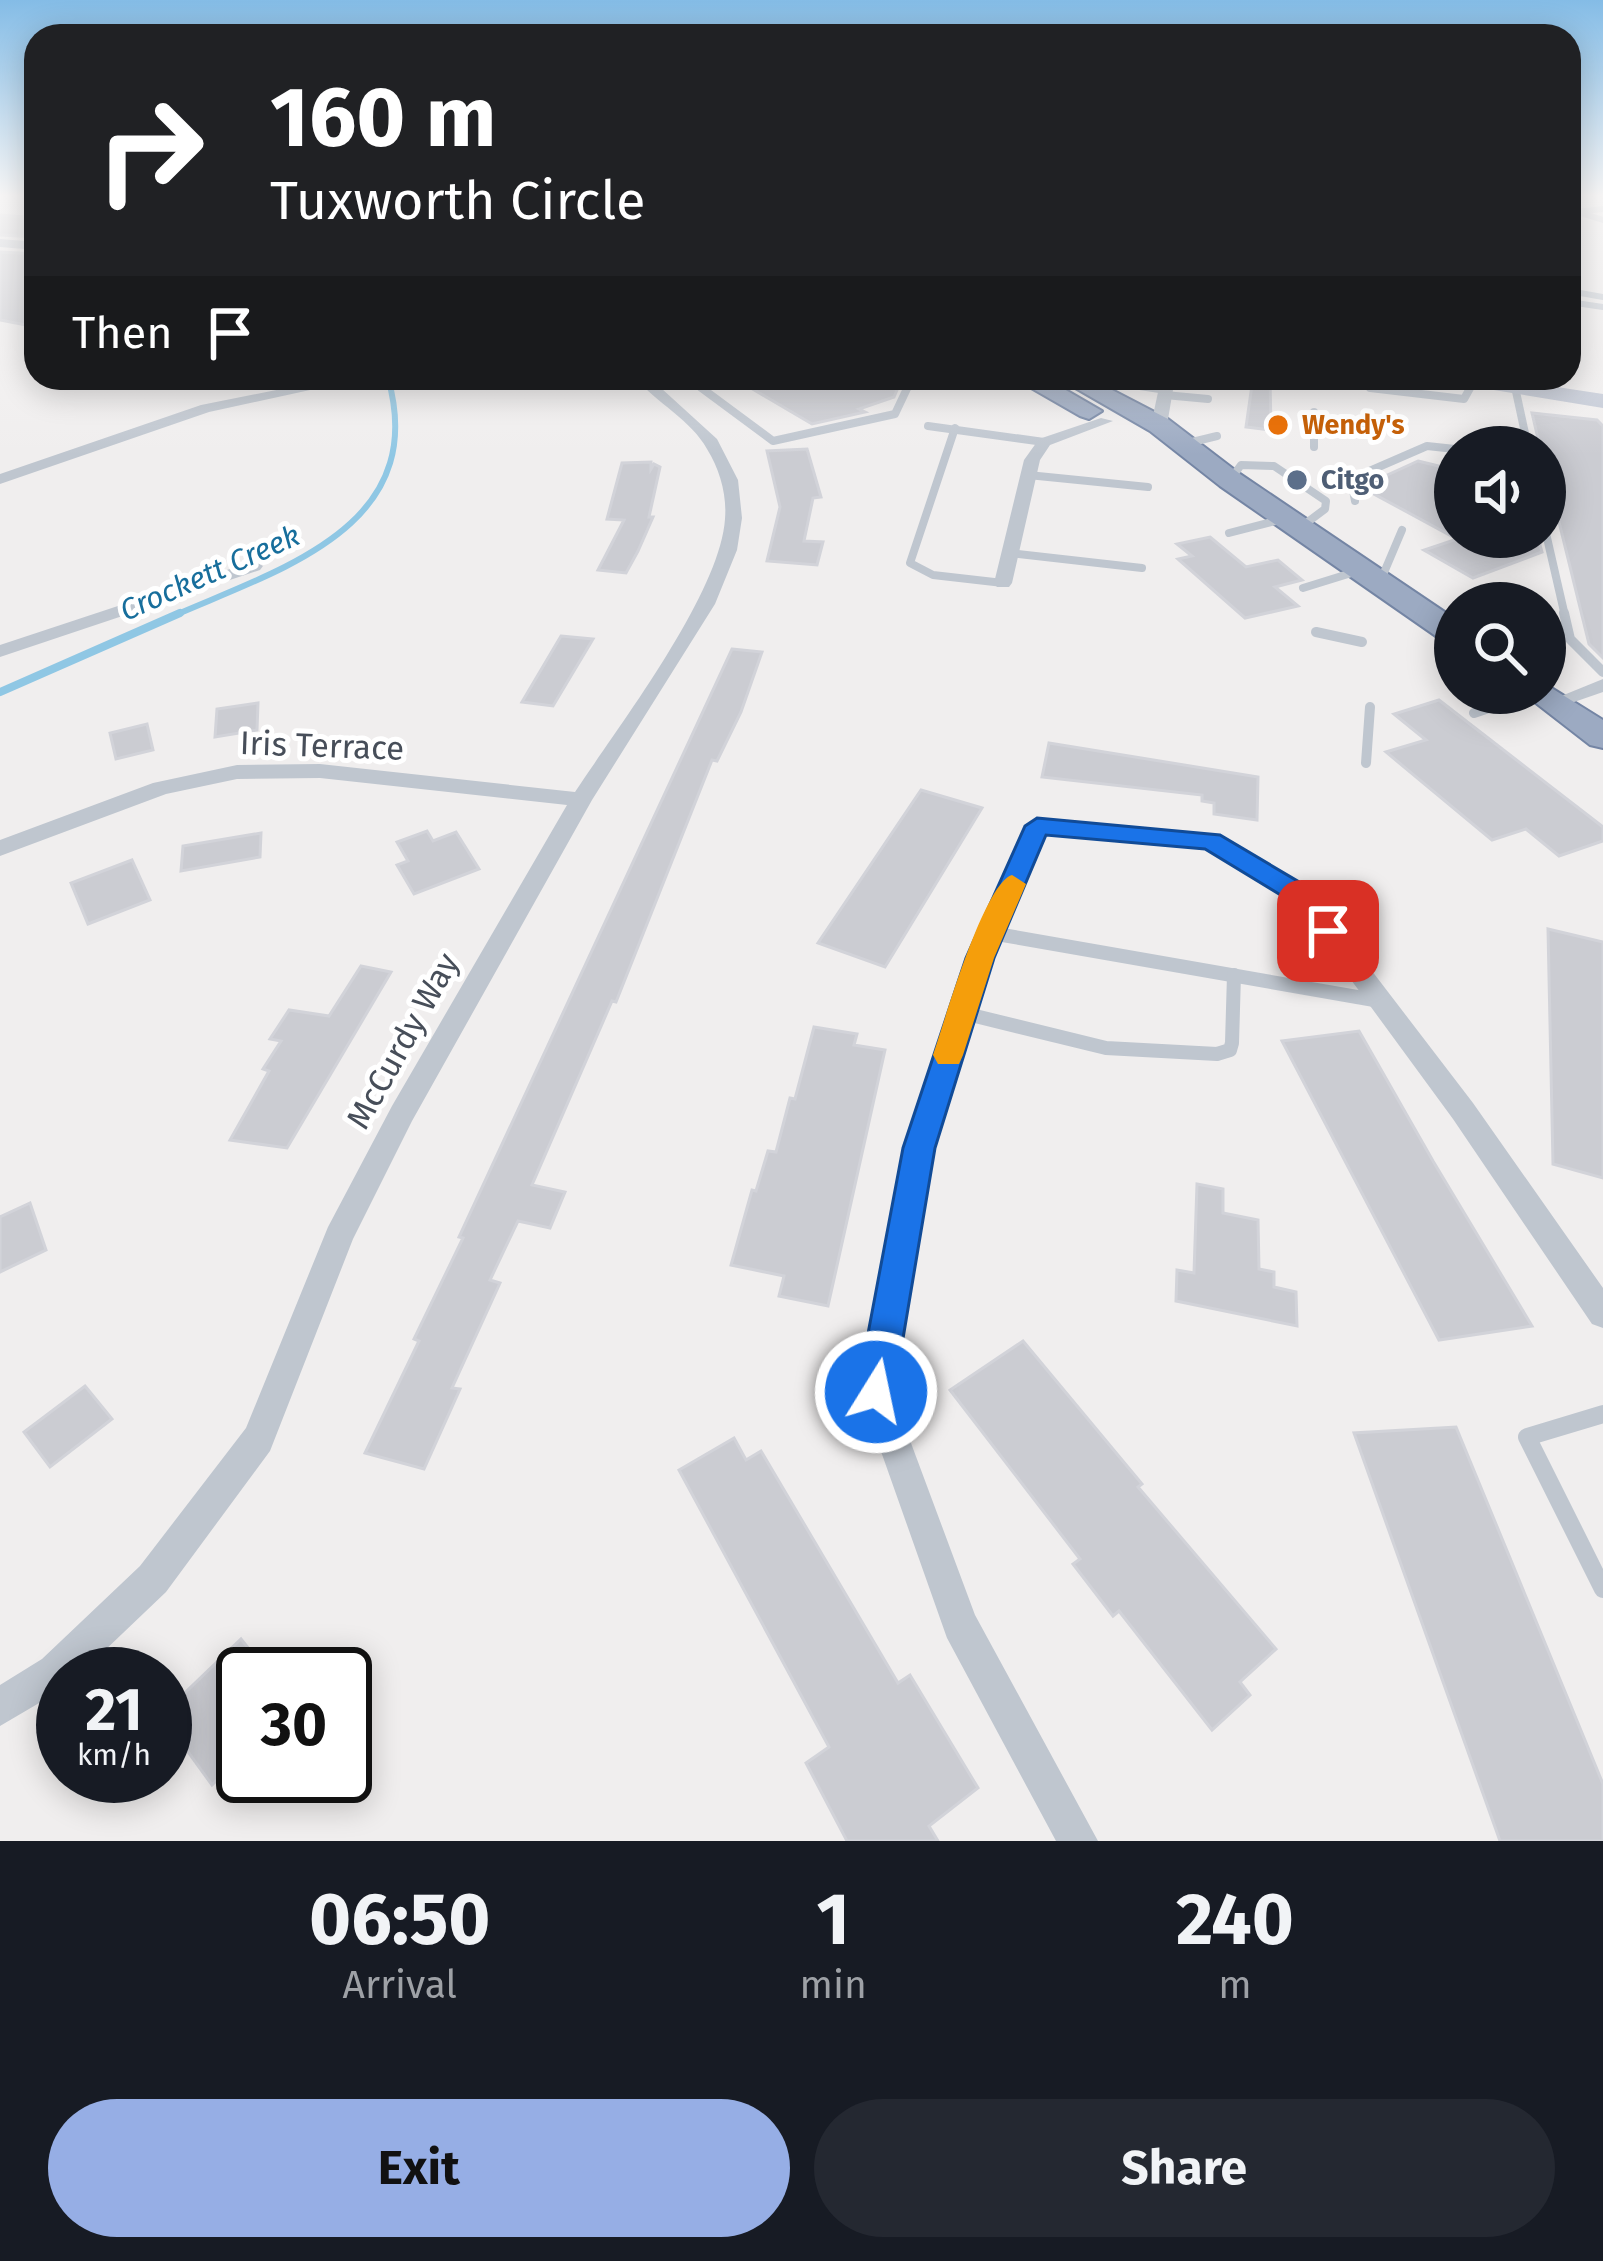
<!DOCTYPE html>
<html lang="en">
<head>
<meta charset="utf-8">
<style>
  :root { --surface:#171b24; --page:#242831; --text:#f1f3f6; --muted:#9ea1a6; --accent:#96aee5 }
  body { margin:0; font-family:"Fira Sans",sans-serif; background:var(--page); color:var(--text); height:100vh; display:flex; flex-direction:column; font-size:45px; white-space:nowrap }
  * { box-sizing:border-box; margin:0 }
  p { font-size:39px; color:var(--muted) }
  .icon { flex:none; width:66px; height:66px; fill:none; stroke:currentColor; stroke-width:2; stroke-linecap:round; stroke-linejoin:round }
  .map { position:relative; height:1841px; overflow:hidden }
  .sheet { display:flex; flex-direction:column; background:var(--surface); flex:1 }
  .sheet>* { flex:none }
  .banner { position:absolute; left:24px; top:24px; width:1557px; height:366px; border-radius:36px; box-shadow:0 6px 30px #0003; background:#202124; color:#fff; overflow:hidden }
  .buttons { position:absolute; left:1434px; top:426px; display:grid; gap:24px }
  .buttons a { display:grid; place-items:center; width:132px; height:132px; border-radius:50%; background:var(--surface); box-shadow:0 6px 30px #0003; font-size:60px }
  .speed { position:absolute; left:36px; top:1647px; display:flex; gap:24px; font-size:60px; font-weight:700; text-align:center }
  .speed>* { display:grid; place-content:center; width:156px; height:156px; border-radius:50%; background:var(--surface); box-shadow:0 6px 30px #0003; line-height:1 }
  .speed small { font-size:30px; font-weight:400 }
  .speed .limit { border:6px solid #111; border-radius:18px; background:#fff; color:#111 }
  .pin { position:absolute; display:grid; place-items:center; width:102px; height:102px; color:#fff; margin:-51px; border-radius:24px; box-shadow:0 6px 18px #0006 }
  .me { position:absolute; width:132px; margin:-66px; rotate:10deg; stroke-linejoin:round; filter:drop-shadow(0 0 9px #0008) }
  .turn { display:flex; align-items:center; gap:42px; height:252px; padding:0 48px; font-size:54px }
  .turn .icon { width:156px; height:156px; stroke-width:2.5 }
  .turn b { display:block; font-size:84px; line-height:102px }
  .then { display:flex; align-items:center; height:114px; padding:0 48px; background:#0003; gap:24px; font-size:45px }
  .eta { display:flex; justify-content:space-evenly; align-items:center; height:204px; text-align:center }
  .eta b { font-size:72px; font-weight:700; line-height:84px }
  .action { display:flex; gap:24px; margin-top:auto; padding:24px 48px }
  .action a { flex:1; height:138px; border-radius:72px; background:var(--accent); color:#111; font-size:48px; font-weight:700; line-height:138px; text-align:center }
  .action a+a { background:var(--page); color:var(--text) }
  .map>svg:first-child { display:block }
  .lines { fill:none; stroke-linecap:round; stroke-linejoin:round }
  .stream-far1 { stroke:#8fc7e4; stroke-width:6 }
  .stream { stroke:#8fc7e4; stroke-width:8 }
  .building { fill:#cbccd2; stroke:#d2d3d9; stroke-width:3 }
  .trunk-casing { stroke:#7485a4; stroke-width:4 }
  .service-far4 { stroke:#bfc6cf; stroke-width:6 }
  .service-far3 { stroke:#bfc6cf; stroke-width:8 }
  .service-far2 { stroke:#bfc6cf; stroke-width:10 }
  .service-far1 { stroke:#bfc6cf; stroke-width:14 }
  .service { stroke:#bfc6cf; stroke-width:18 }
  .minor { fill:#bfc6cf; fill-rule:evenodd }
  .secondary { fill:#c2c8d5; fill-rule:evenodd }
  .trunk { fill:#9caac2; fill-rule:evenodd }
  .route { fill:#1a73e8; stroke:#114b97; stroke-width:3 }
  .slow { fill:#f59e0b }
  .food-dot { fill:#e8710a; stroke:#fff; stroke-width:4.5 }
  .service-dot { fill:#5c6f8a; stroke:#fff; stroke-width:4.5 }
  .labels { text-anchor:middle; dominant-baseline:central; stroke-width:10; stroke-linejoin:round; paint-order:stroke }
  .far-food-label { font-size:27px; font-weight:bold; fill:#c56008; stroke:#fff; text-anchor:start }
  .far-service-label { font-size:27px; font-weight:bold; fill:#4e5e75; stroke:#fff; text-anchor:start }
  .far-water-label { font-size:30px; font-style:italic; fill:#176e9c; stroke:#fff }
  .street-label { font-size:33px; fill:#474e59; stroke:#fff }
</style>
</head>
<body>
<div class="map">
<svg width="1603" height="1841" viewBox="0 0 1603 1841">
  <rect width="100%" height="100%" fill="#f0eeee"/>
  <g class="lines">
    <path class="stream-far1" d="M 173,616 C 280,569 430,527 388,378"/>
    <polyline class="stream" points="0,692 180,613"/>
  </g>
  <g class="building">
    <polygon points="0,215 36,218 36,237 0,235"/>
    <polygon points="0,252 36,254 36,327 0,320"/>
    <polygon points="734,378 875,378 897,390 894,397 859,409 865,412 812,424"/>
    <polygon points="1253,378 1270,378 1271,430 1246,427"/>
    <polygon points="1532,413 1597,420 1603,426 1603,658 1589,644 1545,465 1545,447 1540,447"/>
    <polygon points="807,449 821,497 813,498 804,541 823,542 817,565 767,561 780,507 767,451"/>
    <polygon points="1418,461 1455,470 1455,538 1361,487"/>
    <polygon points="651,462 651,469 654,464 660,467 649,517 653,517 638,551 626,573 598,570 624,520 607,519 622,463"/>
    <polygon points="1210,537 1246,567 1278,560 1302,580 1275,587 1298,606 1245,618 1178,559 1192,556 1177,544"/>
    <polygon points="1463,537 1524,537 1540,545 1542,552 1473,578 1424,550"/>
    <polygon points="561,636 593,639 553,706 522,702"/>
    <polygon points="732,649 762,652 741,712 717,761 712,760 616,1002 612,1001 532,1185 565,1192 550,1228 518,1221 490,1280 500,1283 452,1388 460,1389 424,1469 365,1453 419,1341 414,1339 463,1238 459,1237"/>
    <polygon points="1439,700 1603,827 1603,841 1559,856 1526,829 1492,840 1386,752 1426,740 1394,714"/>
    <polygon points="258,703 257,730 215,737 217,709"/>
    <polygon points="147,724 153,750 116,759 110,733"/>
    <polygon points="1049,743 1258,777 1257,820 1214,814 1214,803 1202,801 1202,795 1042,777"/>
    <polygon points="921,790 982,808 885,967 818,943"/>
    <polygon points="427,831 433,841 456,832 479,869 414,894 397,865 408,861 397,842"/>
    <polygon points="261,833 260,857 181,871 183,846"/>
    <polygon points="132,860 150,900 88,924 71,883"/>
    <polygon points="1548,929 1603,942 1603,1178 1553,1164"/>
    <polygon points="361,966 391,972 287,1148 230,1140 269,1071 263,1069 281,1041 270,1039 289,1010 329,1016"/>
    <polygon points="814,1027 857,1034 854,1045 885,1050 828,1306 779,1296 784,1276 731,1265 752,1190 756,1191 768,1151 776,1152 790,1098 795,1099"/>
    <polygon points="1359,1031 1433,1161 1532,1326 1439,1340 1282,1041"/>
    <polygon points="1197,1184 1223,1189 1223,1213 1258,1220 1259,1269 1274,1272 1274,1287 1296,1292 1297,1326 1176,1301 1177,1270 1194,1273"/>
    <polygon points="30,1203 46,1250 0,1272 0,1217"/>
    <polygon points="1023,1341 1142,1484 1138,1487 1276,1649 1240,1682 1250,1695 1212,1730 1119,1611 1113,1616 1073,1564 1080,1559 950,1390"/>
    <polygon points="85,1386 112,1419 50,1467 24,1432"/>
    <polygon points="1456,1427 1603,1784 1603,1841 1500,1841 1354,1433"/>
    <polygon points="734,1438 746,1460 761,1451 898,1683 910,1675 978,1788 929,1826 938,1841 847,1841 806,1763 829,1747 679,1470"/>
    <polygon points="241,1639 269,1674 243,1674 243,1754 212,1785 165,1720 165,1712"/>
  </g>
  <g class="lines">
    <g class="trunk-casing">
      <g id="trunk">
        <polygon points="1014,378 1045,378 1102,411 1089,419 1080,416"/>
        <polygon points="1058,378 1089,378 1168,419 1240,474 1455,619 1455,644 1443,641 1220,486 1150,431"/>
        <polygon points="1545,684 1603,720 1603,748 1590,745 1523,693 1545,693"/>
      </g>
    </g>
    <g class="service-far4">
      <polyline points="1603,209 1577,212 1603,220"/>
      <polyline points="1569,291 1603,297"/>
      <polyline points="1569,302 1603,307"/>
    </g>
    <g class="service-far3">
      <polyline points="688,378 773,441 895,414 912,378"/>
      <polyline points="1127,384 1166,390"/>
      <polyline points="1515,387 1528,447"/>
      <polyline points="1370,388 1464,399 1474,381"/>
      <polyline points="1165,395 1208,399"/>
      <polyline points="1314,412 1314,447"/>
      <polyline points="928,426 1044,442"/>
      <polyline points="955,428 910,563 933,575 1003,583"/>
      <polyline points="1184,444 1217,436"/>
      <polyline points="1028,475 1148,487"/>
      <polyline points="1230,480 1241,465 1274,466 1326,501 1325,509 1301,527"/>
      <polyline points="1355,501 1351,479 1427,446 1455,449"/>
      <polyline points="1545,529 1565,616"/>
      <polyline points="1229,533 1287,518"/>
      <polyline points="1010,553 1142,568"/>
      <polyline points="1380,582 1402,530"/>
      <polyline points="1303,588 1361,570"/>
    </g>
    <g class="service-far2">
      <polyline points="1564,613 1570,639 1603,672"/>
      <polyline points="1316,632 1362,642"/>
      <polyline points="1474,713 1533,693"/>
      <polyline points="1366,763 1370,707"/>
    </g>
    <g class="service-far1">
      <polyline points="991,933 1380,1001"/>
      <polyline points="963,1013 1106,1048 1217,1054 1230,1050 1232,1043 1234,975"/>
    </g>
    <polyline class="service" points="1603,1414 1527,1437 1603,1589"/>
    <g class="minor">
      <polygon points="0,239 36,242 36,250 0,247"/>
      <polygon points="336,378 365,378 209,412 0,484 0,474 201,405"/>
      <path d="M 635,378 L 650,378 L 717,439 L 738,480 L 742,518 L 737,550 L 715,604 L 592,800 L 412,1121 L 353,1239 L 270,1451 L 166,1592 L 80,1674 L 63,1674 L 63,1689 L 0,1726 L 0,1685 L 42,1659 L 140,1566 L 246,1428 L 328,1227 L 392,1106 L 567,805 L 320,778 L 237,779 L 166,794 L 0,856 L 0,840 L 153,783 L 237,765 L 320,764 L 575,792 C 618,727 720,594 725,519 C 727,495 720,470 707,449 C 692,421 656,402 635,378 Z"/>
      <polygon points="1161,378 1175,378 1167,425 1159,430 1151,425"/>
      <polygon points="1101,418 1113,421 1050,445 1040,460 1012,583 1009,587 997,587 994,583 1024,460 1039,439"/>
      <polygon points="254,561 263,566 260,570 0,657 0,645"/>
      <polygon points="1603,679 1603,692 1554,709 1544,703"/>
      <polygon points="1038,819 1211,834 1310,890 1473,1103 1603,1288 1603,1328 1592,1324 1453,1119 1294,902 1206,848 1046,834 992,958 933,1148 892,1392 975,1615 1098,1841 1056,1841 947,1638 860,1392 905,1148 968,958 1027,826"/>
    </g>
    <polygon class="secondary" points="1446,378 1498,378 1603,394 1603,408 1457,384"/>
    <use href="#trunk" class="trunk"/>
  </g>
  <linearGradient id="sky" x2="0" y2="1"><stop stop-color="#84bce6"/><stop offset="0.43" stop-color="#f8f7f7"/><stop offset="1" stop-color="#f8f7f7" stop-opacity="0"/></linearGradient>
  <rect width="1603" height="455" fill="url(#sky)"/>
  <polygon class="route" points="1037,818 1220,835 1311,889 1342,931 1338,938 1318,938 1292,902 1205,849 1046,835 994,958 935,1148 894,1392 889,1405 876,1410 863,1405 857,1392 903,1148 966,958 1025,826"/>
  <path class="slow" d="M 1012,875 L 1026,884 L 994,958 L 963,1055 L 959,1064 L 938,1064 L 933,1055 C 944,1023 984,883 1012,875 Z"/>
  <circle class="food-dot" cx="1278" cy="425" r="12"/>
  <circle class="service-dot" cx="1297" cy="480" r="12"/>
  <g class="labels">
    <g class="far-food-label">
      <text x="1302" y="425">Wendy's</text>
    </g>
    <g class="far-service-label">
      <text x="1321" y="480">Citgo</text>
    </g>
    <g class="far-water-label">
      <text transform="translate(210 573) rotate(-24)">Crockett Creek</text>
    </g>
    <g class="street-label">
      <text transform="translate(322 746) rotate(2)">Iris Terrace</text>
      <text transform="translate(403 1041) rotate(-61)">McCurdy Way</text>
    </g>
  </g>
</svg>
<div class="buttons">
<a><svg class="icon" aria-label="sound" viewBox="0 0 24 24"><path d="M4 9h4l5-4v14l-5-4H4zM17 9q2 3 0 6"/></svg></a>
<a><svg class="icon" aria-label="search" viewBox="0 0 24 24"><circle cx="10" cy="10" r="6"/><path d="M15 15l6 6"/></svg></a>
</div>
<div class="speed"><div>21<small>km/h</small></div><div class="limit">30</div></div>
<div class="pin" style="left:1328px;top:931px;background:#d93025"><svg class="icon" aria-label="arrive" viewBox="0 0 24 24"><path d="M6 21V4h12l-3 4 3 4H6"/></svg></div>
<svg class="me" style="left:876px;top:1392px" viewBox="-20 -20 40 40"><circle r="17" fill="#1a73e8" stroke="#fff" stroke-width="3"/><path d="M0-11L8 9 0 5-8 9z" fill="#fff"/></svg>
<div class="banner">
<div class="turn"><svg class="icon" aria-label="right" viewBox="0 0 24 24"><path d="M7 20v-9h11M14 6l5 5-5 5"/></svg><div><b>160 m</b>Tuxworth Circle</div></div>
<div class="then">Then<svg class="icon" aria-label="arrive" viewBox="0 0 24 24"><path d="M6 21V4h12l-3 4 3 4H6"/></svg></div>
</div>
</div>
<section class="sheet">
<div class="eta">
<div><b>06:50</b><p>Arrival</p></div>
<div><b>1</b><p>min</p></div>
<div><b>240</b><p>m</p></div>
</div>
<div class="action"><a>Exit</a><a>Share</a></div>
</section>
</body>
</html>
